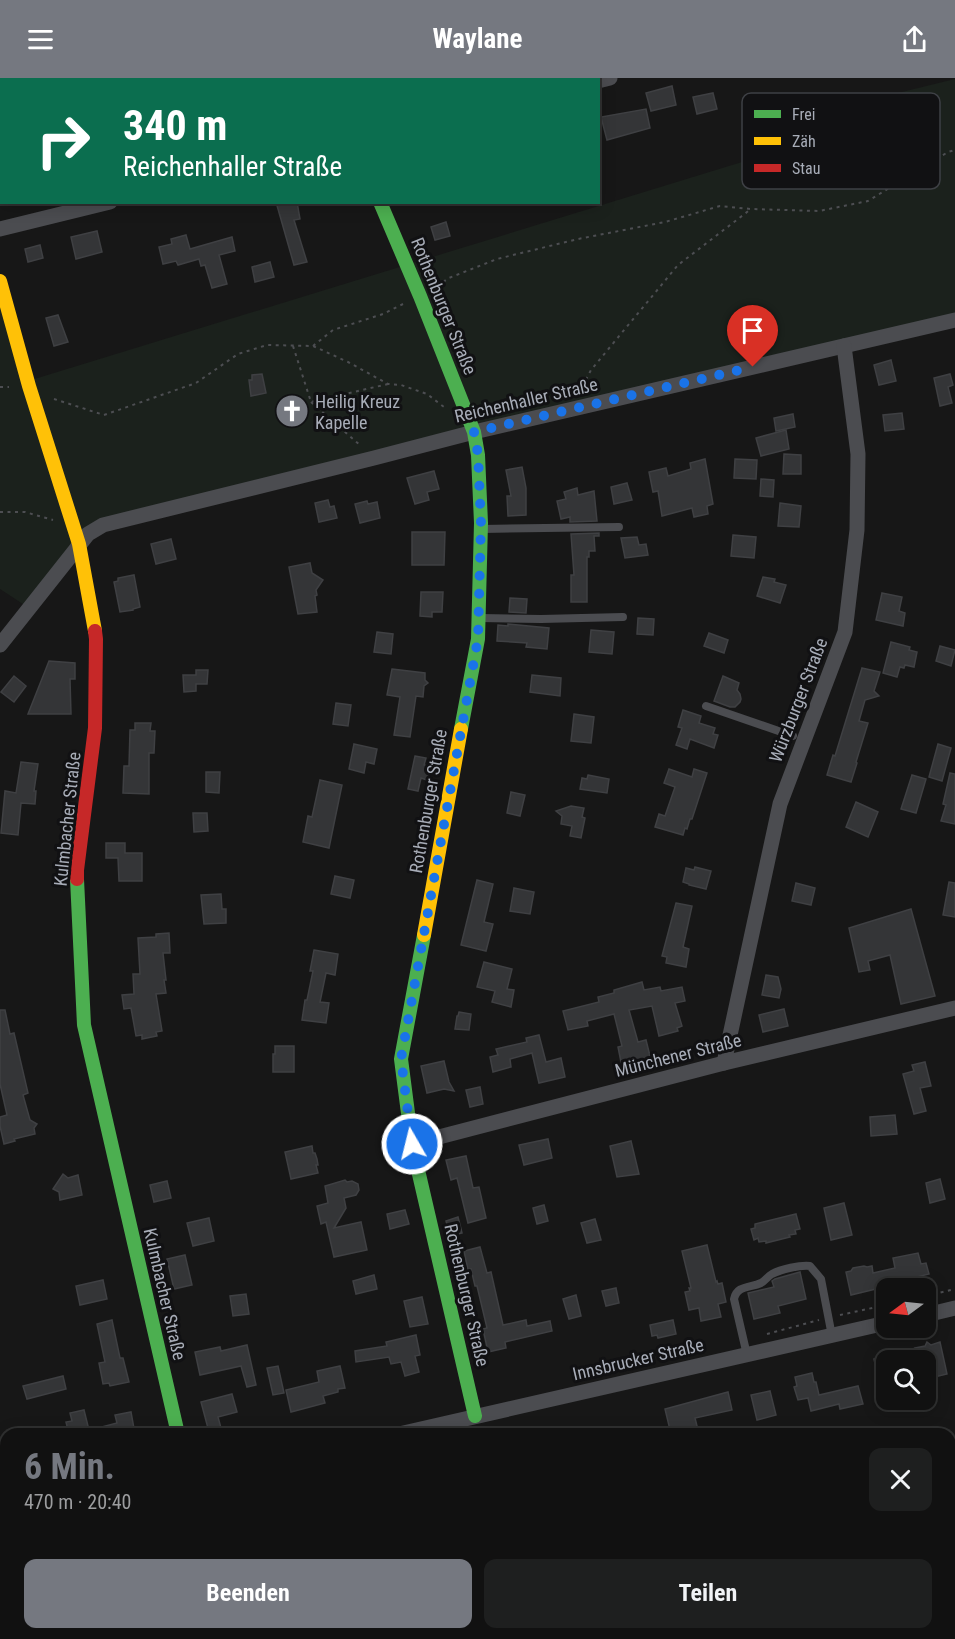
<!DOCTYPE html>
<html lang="de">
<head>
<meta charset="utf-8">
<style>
  :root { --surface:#111; --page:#1e1f1f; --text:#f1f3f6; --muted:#9c9d9f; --line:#303131; --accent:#757880 }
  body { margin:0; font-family:"Roboto Condensed",sans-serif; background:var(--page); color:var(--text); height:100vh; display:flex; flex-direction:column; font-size:22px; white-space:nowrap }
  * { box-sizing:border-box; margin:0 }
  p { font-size:20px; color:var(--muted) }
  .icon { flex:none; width:33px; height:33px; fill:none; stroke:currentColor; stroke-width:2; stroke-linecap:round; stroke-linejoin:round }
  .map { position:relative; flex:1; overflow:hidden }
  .side { position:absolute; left:0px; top:1350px; width:956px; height:212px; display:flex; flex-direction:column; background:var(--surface); border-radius:18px 18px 0 0; box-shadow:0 3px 15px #0003,0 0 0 2px var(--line) }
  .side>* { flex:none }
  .hud { position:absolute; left:0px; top:0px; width:600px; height:126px; box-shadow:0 3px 15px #0003,0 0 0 2px var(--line); background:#0b6e4f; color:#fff; overflow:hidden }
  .needle { width:39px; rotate:255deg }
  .tools { position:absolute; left:876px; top:1200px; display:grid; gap:12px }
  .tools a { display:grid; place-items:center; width:60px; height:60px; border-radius:12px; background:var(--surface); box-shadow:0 3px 15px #0003,0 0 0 2px var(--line); font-size:30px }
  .pin { position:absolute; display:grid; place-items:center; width:51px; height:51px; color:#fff; margin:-62px -26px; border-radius:50% 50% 50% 0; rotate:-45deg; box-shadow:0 0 6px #0007 }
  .pin .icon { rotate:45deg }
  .me { position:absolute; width:66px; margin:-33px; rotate:352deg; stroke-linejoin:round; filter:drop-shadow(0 0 4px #0008) }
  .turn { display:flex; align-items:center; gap:21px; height:126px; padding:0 24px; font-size:27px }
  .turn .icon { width:78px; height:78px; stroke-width:2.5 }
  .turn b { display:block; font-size:42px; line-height:51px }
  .round { display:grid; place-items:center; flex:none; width:63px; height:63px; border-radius:12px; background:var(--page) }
  .headline { display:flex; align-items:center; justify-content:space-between; height:102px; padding:0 24px }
  h1 { font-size:36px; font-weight:700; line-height:45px; color:var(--accent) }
  .primary-button { display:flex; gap:12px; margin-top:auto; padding:12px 24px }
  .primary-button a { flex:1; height:69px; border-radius:12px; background:var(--accent); color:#fff; font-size:24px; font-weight:700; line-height:69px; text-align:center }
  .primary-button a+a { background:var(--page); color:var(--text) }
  header { display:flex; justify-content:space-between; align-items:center; height:78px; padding:0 24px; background:var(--accent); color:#fff; font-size:27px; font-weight:700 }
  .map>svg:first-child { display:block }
  .green { fill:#1b211c }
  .building { fill:#343537; stroke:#3f4043; stroke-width:1.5 }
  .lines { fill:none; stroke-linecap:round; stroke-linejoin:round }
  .path { stroke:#4d4e52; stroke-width:2; stroke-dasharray:3 4.5; stroke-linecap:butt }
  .lane { stroke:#4b4c50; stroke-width:8 }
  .street { stroke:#4b4c50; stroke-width:15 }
  .fast { stroke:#4caf50; stroke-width:14 }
  .slow { stroke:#ffc107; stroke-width:14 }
  .jam { stroke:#c62828; stroke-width:14 }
  .route { stroke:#1a73e8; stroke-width:10; stroke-dasharray:0 18 }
  .labels { text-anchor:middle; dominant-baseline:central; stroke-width:6; stroke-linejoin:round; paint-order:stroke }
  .street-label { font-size:18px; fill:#a8adb8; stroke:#111113 }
  .poi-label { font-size:18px; fill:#a8adb8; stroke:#111113; text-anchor:start }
  .key { fill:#111113; stroke:#3e4045; stroke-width:1.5 }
  .key-label { font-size:16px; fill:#a8adb8 }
</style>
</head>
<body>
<header><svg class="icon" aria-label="menu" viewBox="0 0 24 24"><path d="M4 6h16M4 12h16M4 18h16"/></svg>Waylane<svg class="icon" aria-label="share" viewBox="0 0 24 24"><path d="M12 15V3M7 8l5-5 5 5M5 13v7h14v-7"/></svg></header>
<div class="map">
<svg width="955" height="1561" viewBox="0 0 955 1561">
  <rect width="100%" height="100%" fill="#171717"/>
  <g class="green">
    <polygon points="955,1 955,243 103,446 29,530 0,511 0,213 28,303 781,72 775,45"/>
    <polygon points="0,1467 6,1471 6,1556 144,1556 152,1561 0,1561"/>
  </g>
  <g class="building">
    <polygon points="672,8 676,27 651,33 646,15"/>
    <polygon points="713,15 717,31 697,36 693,19"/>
    <polygon points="646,31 650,50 607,62 601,39"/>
    <polygon points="276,124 297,124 300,141 294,142 307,184 294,187"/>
    <polygon points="446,144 450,158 435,162 431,149"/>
    <polygon points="97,153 102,174 76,181 71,159"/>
    <polygon points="186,157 190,171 232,159 235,173 219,177 227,206 212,210 205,187 201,188 199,181 178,187 176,183 163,186 159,169 172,166 171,161"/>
    <polygon points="40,167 43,180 28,184 25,171"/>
    <polygon points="270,184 274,199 255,204 252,189"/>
    <polygon points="58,237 68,264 54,268 46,240"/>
    <polygon points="891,282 896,303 879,307 874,287"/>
    <polygon points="262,296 266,315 251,318 249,302 252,302 252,297"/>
    <polygon points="950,296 953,307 948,309 952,325 940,328 934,300"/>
    <polygon points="295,322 300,340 288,343 287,337 281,336 285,331 284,325"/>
    <polygon points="902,335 904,351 885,353 883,337"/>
    <polygon points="793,336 795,349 776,353 774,340"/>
    <polygon points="786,352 789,371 761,378 756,360"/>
    <polygon points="784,376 801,377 801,396 783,396"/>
    <polygon points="705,381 713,426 707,428 708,436 694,439 692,430 662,438 658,413 653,414 649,394 666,390 668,398 691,391 690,385"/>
    <polygon points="735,381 757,382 756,401 734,400"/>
    <polygon points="522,389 526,410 526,437 508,438 507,418 511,418 506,392"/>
    <polygon points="434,393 439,411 427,414 429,422 415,426 407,400"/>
    <polygon points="761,401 774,402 773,419 760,418"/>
    <polygon points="627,405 632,422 614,426 611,409"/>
    <polygon points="577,410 578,417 594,413 597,443 570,444 570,439 561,441 557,423 566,421 564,414"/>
    <polygon points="328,422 330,429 334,428 337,440 319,444 315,425"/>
    <polygon points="367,423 368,426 377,424 380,440 360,445 355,426"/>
    <polygon points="780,425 801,428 799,449 778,448"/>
    <polygon points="412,454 445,454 444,487 412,487"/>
    <polygon points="599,455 599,458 594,458 595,473 589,473 589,479 587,479 587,524 571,524 571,497 574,497 571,456"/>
    <polygon points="733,457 756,459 754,480 731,478"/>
    <polygon points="637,459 639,467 646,466 648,477 625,480 621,460"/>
    <polygon points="171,461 176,481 156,486 151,466"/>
    <polygon points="310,485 312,495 323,502 316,512 317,517 315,518 317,534 298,536 289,489"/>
    <polygon points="134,497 140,529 133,531 133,532 120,534 114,504 118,503 118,500"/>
    <polygon points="763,499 775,501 774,504 786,507 780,525 757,518"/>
    <polygon points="421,514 443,514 442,534 432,534 432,539 420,538"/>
    <polygon points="882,515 902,519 899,533 905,535 903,548 876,542"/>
    <polygon points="510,520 527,521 526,535 509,534"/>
    <polygon points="638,540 654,541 653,557 637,556"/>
    <polygon points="508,546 549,550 547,571 526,569 527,565 497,563 498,547 508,548"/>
    <polygon points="591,552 614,554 612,576 589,574"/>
    <polygon points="377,554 393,556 391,576 374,574"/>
    <polygon points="709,555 728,562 724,575 704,568"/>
    <polygon points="891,564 910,569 909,572 917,574 914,589 905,587 904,590 900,589 897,599 883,595"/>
    <polygon points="940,568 955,572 951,588 936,583"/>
    <polygon points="49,583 75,585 75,601 70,601 71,636 28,636"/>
    <polygon points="862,590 880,594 874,613 879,618 865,622 859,643 868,645 856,684 857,685 851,704 827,697 833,677 835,678"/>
    <polygon points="392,591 425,595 425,602 428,605 424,608 423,619 416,618 410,659 394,657 400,619 387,617"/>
    <polygon points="196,592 208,592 207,606 196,606 196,613 184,614 183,597 196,597"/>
    <polygon points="532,597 561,600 560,618 530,614"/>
    <polygon points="14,598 26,608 14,624 1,614"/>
    <polygon points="723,598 739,605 737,612 740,616 741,621 740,624 735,629 730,629 714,623"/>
    <polygon points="336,625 351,627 348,648 333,646"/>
    <polygon points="683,632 701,638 699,645 715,650 713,656 718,657 714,670 690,661 687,671 676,667 682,650 678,649"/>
    <polygon points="574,636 594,639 591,665 571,663"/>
    <polygon points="135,645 151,645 150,653 155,653 154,675 149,675 149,716 123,715 124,688 129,688 130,652 135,652"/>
    <polygon points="354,666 377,671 374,686 366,684 364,695 349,691"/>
    <polygon points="938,666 951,670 942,703 929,699"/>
    <polygon points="415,678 426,680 424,687 430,688 427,702 421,700 418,713 408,711"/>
    <polygon points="21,684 38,686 34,713 36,713 35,726 21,725 18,757 1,755 5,713 16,715"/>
    <polygon points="669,691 692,699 694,691 707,695 692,741 690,741 687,751 685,750 683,757 655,749 659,736 665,738 675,709 664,705"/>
    <polygon points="206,694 220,694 219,715 206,714"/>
    <polygon points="950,695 955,696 955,746 941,743 946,727 943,726"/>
    <polygon points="588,697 609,701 607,715 580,711 582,700 587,701"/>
    <polygon points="912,697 926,701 916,735 901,731"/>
    <polygon points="320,702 342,707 329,770 303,764 308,738 312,739"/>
    <polygon points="511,714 525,717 520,738 507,735"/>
    <polygon points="856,724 878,734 868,759 846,749"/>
    <polygon points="571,728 584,730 582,739 585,740 581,760 570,758 572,748 561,746 562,738 556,733"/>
    <polygon points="193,735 207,735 208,753 194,754"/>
    <polygon points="106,765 125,765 125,775 142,775 142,803 119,803 118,780 106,780"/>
    <polygon points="695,789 711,793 706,811 689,807 689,806 683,804 686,790 694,792"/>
    <polygon points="335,798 354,802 350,820 331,816"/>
    <polygon points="477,802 493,806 484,844 493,846 486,873 461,867"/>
    <polygon points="949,804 955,805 955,839 943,837"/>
    <polygon points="796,805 815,810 811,827 792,823"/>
    <polygon points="514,810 534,814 530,836 510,833"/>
    <polygon points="221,816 222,831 226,831 226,845 204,846 201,817"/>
    <polygon points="676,825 692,828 683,869 689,871 686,889 666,885 667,879 662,878"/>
    <polygon points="911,831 935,918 901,926 890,877 868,883 870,892 859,894 849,850"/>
    <polygon points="169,855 170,875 163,875 166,902 164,902 166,915 156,916 162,953 156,954 157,958 142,961 142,957 136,958 131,930 124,931 122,917 134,916 133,896 140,896 138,860 156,859 156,856"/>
    <polygon points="314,872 338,876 335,897 326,895 320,924 329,925 326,945 302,942 305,922 307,922 313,893 310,893"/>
    <polygon points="484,884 512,891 507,911 514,912 511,929 492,924 495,913 477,909"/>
    <polygon points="766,897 778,899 781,911 779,920 762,917"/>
    <polygon points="642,904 644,912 660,909 661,913 682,909 685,923 675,925 682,948 677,950 678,953 659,958 652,928 629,932 638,964 646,962 651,982 622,989 618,969 622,968 614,936 587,943 588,948 568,952 563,933 599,924 598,919 614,915 614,912"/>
    <polygon points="784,931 788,948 763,954 759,937"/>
    <polygon points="0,932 5,932 10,956 14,955 28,1015 23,1017 30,1042 37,1046 34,1050 35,1056 14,1061 15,1063 4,1066 0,1048 0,1039 7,1037 0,1006"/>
    <polygon points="459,934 471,936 469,952 455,951 457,938 458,938"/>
    <polygon points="539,957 546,984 561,980 565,999 539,1005 532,975 510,981 511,989 493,994 490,979 498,977 496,971 527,964 526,960"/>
    <polygon points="275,968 294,968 294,994 273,994 273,976 275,976"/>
    <polygon points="444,983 449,1004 454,1013 444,1011 427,1015 421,988"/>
    <polygon points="925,984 931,1008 920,1010 926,1033 914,1036 903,996 914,993 912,987"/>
    <polygon points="480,1009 483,1026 470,1029 466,1012"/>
    <polygon points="895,1037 897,1056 871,1058 870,1039"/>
    <polygon points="548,1061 552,1080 524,1087 519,1067"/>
    <polygon points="631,1063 639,1096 617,1099 610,1068"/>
    <polygon points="312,1068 313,1075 315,1075 317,1081 318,1087 316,1087 318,1095 291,1101 285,1074"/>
    <polygon points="466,1078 473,1110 479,1109 486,1140 468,1145 457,1100 451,1102 446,1082"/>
    <polygon points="63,1096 68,1100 78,1097 82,1117 60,1122 59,1114 53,1111"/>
    <polygon points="940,1101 945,1121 930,1125 926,1105"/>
    <polygon points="345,1102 347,1104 352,1103 358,1106 359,1112 356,1117 344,1120 346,1130 334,1150 361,1144 367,1172 334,1179 326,1144 321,1146 317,1128 328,1125 325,1108"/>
    <polygon points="167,1103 171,1120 154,1124 150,1107"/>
    <polygon points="844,1125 852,1157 831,1162 824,1130"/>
    <polygon points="544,1127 548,1143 537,1146 533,1130"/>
    <polygon points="405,1132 409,1146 390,1151 387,1136"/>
    <polygon points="796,1136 800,1151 795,1152 796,1156 789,1157 790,1159 766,1165 766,1163 759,1164 758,1160 754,1162 751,1151 755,1150 755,1146"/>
    <polygon points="458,1139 462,1155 450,1158 446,1143"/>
    <polygon points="209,1140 214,1163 193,1168 187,1145"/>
    <polygon points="595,1141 601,1162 587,1165 581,1145"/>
    <polygon points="707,1167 716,1204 717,1203 718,1206 722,1205 726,1224 718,1226 721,1239 701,1243 699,1230 689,1232 685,1214 690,1213 689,1210 691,1210 682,1173"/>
    <polygon points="480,1169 487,1195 491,1194 503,1247 526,1242 527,1248 550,1243 552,1253 505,1264 506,1270 488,1274 483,1251 487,1250 477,1208 475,1208 471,1191 468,1192 464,1173"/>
    <polygon points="918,1175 921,1186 926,1185 929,1196 893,1205 895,1210 880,1210 851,1217 846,1194 851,1193 853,1190 864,1188 867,1189 872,1188 873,1195 895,1190 893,1180"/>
    <polygon points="185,1177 192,1207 174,1211 167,1181"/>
    <polygon points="800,1194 806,1221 778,1228 780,1235 754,1241 748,1215 774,1209 772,1203 775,1201"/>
    <polygon points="374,1197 377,1211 356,1216 353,1203"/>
    <polygon points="103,1202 107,1221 80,1227 76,1208"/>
    <polygon points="616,1210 619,1225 606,1228 602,1213"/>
    <polygon points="246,1216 249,1236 233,1238 230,1218"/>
    <polygon points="576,1217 581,1238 569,1241 563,1221"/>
    <polygon points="422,1219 428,1246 410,1249 404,1223"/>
    <polygon points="112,1242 120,1280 123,1280 129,1304 110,1308 109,1305 103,1306 99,1285 105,1284 97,1246"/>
    <polygon points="673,1242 676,1256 658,1260 657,1257 652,1258 650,1247"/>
    <polygon points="416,1257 420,1277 415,1278 419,1294 405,1298 401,1284 391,1286 389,1279 356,1284 355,1273 387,1268 386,1264"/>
    <polygon points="927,1264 931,1267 940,1264 947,1296 926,1301 926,1282 887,1282 887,1278 916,1271 915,1270 925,1268"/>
    <polygon points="247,1267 256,1307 247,1309 241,1288 200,1297 195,1274 220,1269 221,1273"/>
    <polygon points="886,1278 886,1316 882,1316 874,1281"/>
    <polygon points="278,1288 284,1315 273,1317 267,1290"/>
    <polygon points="340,1288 345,1310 338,1311 338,1314 323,1318 325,1325 291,1334 286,1312 319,1304 317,1293"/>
    <polygon points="812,1295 814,1304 816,1304 819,1317 858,1308 863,1326 840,1331 839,1326 811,1333 808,1320 798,1322 794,1309 797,1308 795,1299"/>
    <polygon points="63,1298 66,1311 27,1321 23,1308"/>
    <polygon points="770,1313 776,1337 757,1342 751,1317"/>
    <polygon points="728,1314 732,1332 695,1340 699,1356 671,1356 665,1331"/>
    <polygon points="232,1316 237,1334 218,1339 221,1350 209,1354 201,1324"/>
    <polygon points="84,1332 90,1356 69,1356 66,1344 72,1343 70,1335"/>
    <polygon points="131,1334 135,1356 91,1356 90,1352 117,1345 115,1337"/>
  </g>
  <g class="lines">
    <g class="path">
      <polyline points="437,208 449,200 497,181 578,161 665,144 720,128 751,131 819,133 868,123 948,74 955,72"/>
      <polyline points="293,268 311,324 388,306"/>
      <polyline points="313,268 333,252 383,236 403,226"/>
      <polyline points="0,309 9,309"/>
      <polyline points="579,315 591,292 678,187 751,131"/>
      <polyline points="54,321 104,337 196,305 238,276 267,267 313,268 348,284 388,306 401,307 427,316 444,329"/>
      <polyline points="311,324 361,368"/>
      <polyline points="0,434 25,434 53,442"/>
      <polyline points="926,1218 955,1211"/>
      <polyline points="840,1237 886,1227"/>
      <polyline points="767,1256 819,1242"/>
    </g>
    <g class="lane">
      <polyline points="482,451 619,449"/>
      <polyline points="480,540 541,541 623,539"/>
      <polyline points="706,628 793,658"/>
      <path d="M 747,1277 L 734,1221 C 737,1207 750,1210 761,1205 C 765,1203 768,1198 772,1196 C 781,1191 800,1187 810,1188 L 821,1201 L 832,1258"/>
      <polyline points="801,1556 804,1561"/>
    </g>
    <g class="street">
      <polyline points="335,0 335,2"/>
      <polyline points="598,3 610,0"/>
      <polyline points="0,151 110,124"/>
      <polyline points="0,567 88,456 103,447 374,380 474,354 955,242"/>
      <polyline points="724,985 780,726 845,554 857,452 858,376 844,268"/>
      <polyline points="412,1066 724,985 955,930"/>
      <polyline points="926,1237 955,1230"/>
      <polyline points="399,1356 886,1245"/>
      <polyline points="0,1447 6,1445"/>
      <polyline points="0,1467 6,1471"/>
      <polyline points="950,1548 955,1547"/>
      <polyline points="144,1556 152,1561"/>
      <polyline points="894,1561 918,1556"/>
    </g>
    <g class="fast">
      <polyline points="380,124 420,218 474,354 478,377 481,445 478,561 461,651"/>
      <polyline points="77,801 84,947 178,1356"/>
      <polyline points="424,857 401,981 412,1066 475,1338"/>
    </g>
    <g class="slow">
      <polyline points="0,203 29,308 79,466 95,553"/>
      <polyline points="424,857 461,651"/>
    </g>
    <polyline class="jam" points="77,801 77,792 95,650 96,561 95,553"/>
  </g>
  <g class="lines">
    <polyline class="route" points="412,1066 401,981 478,561 481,445 478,376 474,354 753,289"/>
  </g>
  <defs>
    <g id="church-disc" transform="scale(1.725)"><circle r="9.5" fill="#757880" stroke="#111113"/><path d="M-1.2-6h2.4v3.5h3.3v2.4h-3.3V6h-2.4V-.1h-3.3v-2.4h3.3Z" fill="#fff"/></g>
  </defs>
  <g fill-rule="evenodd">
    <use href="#church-disc" x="292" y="333"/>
  </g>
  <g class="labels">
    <g class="street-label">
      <text transform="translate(444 228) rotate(68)">Rothenburger Straße</text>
      <text transform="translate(526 322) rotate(-13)">Reichenhaller Straße</text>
      <text transform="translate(798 622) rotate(-69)">Würzburger Straße</text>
      <text transform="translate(428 723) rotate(-80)">Rothenburger Straße</text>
      <text transform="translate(67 741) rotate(-84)">Kulmbacher Straße</text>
      <text transform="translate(678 977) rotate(-14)">Münchener Straße</text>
      <text transform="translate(165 1216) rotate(77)">Kulmbacher Straße</text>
      <text transform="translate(467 1217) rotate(77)">Rothenburger Straße</text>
      <text transform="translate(638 1281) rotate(-13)">Innsbrucker Straße</text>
    </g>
    <g class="poi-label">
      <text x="315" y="323">Heilig Kreuz<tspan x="315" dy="21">Kapelle</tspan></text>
    </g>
  </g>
  <rect x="742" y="15" width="198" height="96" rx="9" class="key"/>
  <rect x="754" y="32" width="27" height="8" fill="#4caf50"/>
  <rect x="754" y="59" width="27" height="8" fill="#ffc107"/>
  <rect x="754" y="86" width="27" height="8" fill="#c62828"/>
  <g class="key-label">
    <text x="792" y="42">Frei</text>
    <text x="792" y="69">Zäh</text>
    <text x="792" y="96">Stau</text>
  </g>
</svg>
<div class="tools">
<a><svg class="needle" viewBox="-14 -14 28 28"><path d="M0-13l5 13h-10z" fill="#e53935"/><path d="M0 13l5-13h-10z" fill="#9c9d9f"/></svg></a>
<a><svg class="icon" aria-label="search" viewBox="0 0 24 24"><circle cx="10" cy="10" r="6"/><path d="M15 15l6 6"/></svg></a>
</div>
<div class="pin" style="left:753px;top:289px;background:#d93025"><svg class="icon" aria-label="arrive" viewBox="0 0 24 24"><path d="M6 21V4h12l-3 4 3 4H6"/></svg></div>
<svg class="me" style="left:412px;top:1066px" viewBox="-20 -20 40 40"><circle r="17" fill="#1a73e8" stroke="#fff" stroke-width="3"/><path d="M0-11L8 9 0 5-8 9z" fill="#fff"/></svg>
<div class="hud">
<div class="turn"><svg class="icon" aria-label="right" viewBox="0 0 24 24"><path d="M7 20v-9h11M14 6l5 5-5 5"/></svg><div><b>340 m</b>Reichenhaller Straße</div></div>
</div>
<section class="side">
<div class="headline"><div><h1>6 Min.</h1><p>470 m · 20:40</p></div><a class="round"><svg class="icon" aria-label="close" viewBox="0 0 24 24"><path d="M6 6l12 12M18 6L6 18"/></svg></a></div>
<div class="primary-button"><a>Beenden</a><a>Teilen</a></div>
</section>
</div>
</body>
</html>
